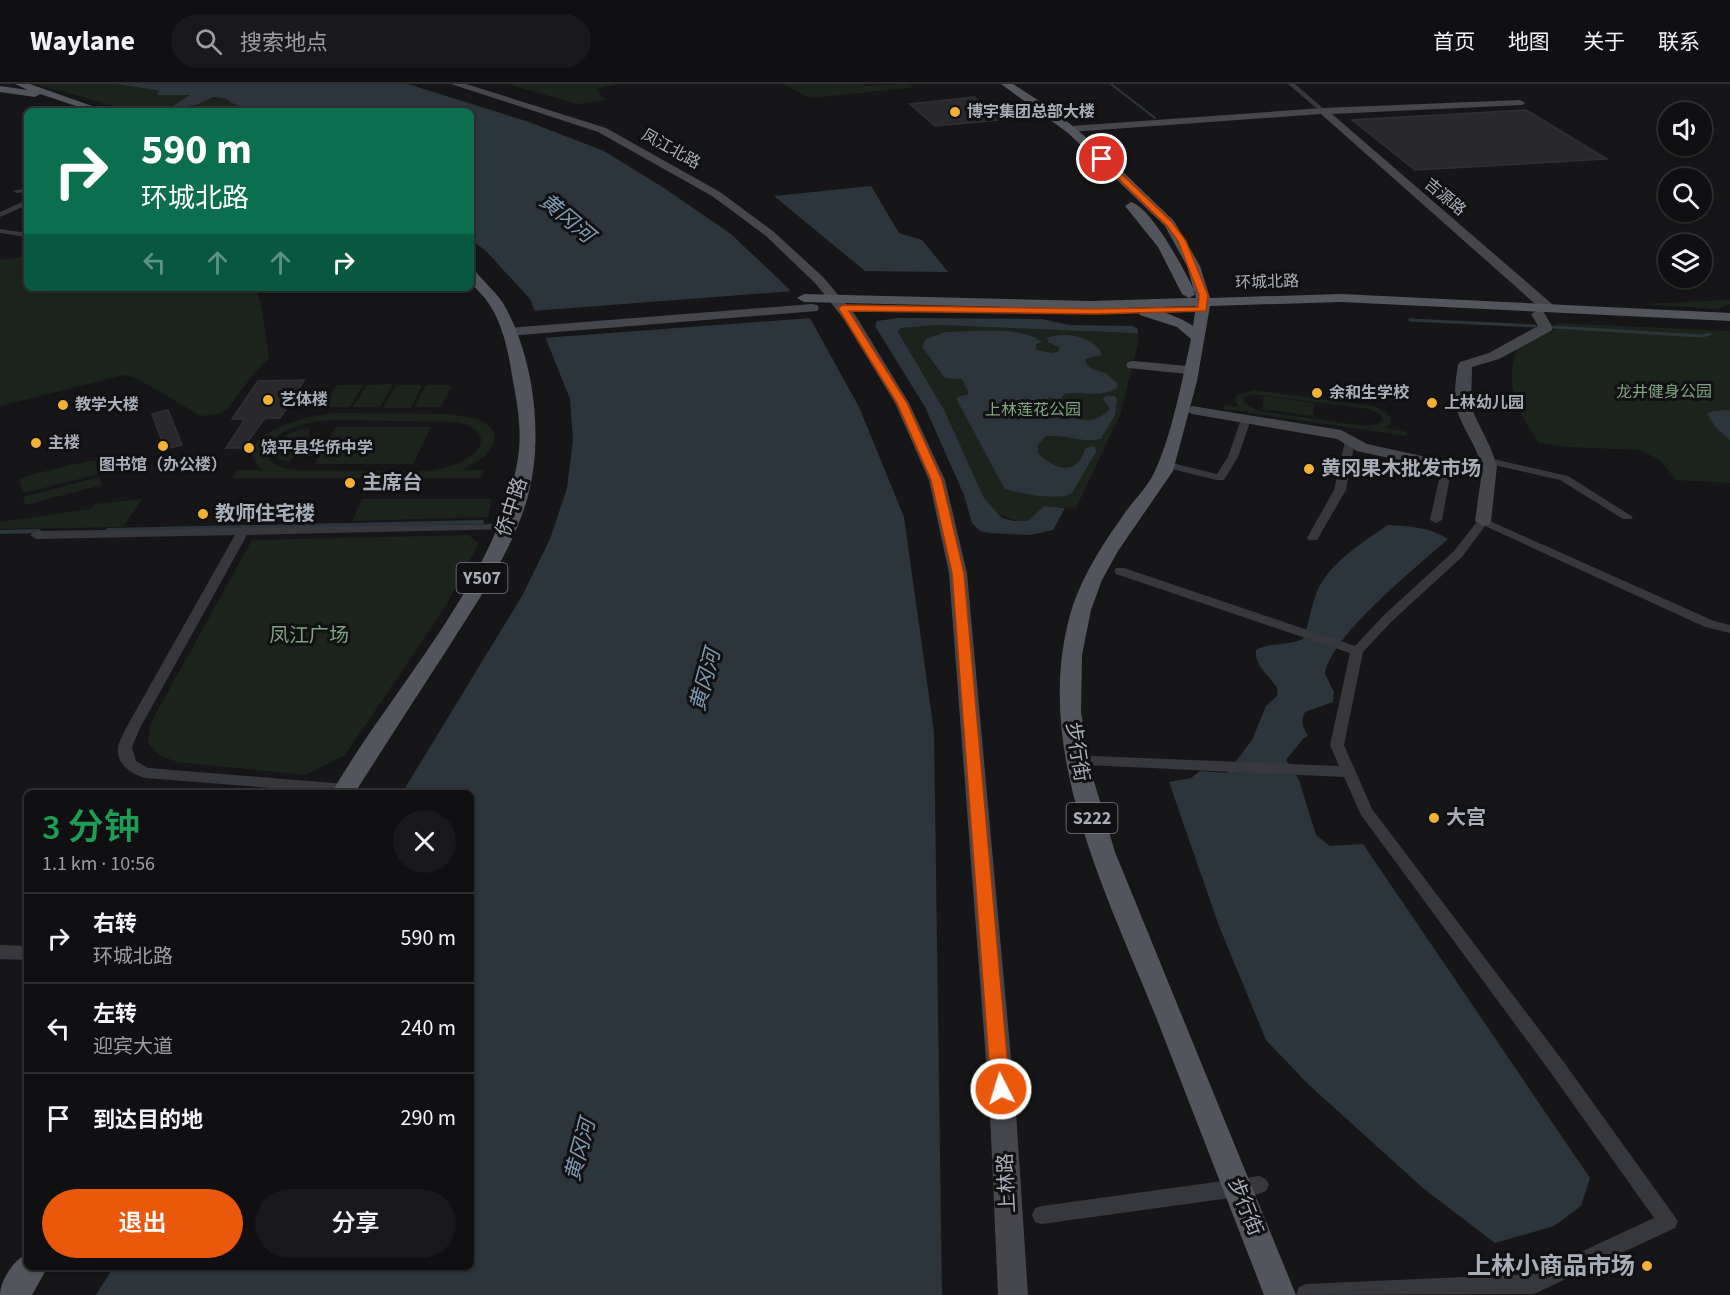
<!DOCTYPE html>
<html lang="zh">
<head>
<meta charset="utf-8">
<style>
  :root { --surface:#101012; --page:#19191b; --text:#f1f3f6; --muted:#9c9d9f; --line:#303032; --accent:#ea580c }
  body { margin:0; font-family:"Source Sans 3","Noto Sans SC",sans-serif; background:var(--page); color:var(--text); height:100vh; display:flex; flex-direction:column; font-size:22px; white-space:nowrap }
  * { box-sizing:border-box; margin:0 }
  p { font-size:20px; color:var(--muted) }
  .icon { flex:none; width:33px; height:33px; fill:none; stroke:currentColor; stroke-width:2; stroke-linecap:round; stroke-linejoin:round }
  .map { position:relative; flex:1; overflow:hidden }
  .side { position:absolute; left:24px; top:706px; width:450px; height:480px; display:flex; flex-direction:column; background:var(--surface); border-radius:9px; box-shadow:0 2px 4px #0004,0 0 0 2px var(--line) }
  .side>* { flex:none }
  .hud { position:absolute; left:24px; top:24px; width:450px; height:183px; border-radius:9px; box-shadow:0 2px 4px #0004,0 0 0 2px var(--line); background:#0b6e4f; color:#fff; overflow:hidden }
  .buttons { position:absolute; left:1658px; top:18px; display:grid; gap:12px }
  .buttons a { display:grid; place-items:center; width:54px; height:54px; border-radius:50%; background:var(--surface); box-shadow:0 2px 4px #0004,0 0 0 2px var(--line); font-size:30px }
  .pin { position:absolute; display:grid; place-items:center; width:51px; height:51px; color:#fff; margin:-26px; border:3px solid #fff; border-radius:50%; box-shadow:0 2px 6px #0007 }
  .me { position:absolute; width:66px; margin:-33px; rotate:355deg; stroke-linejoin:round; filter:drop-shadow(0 0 4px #0008) }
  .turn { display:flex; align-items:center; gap:21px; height:126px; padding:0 18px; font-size:27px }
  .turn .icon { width:78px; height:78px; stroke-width:2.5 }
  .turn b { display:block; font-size:42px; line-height:51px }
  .lanes { display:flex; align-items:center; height:57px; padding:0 18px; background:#0003; justify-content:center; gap:30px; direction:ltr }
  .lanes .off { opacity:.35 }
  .round { display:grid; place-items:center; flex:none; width:63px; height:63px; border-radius:32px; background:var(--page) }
  .headline { display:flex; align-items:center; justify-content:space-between; height:102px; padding:0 18px }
  h1 { font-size:36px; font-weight:600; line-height:45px; color:#1e9e55 }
  .primary-button { display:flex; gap:12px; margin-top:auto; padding:12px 18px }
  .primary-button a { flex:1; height:69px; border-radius:36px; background:var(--accent); color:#fff; font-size:24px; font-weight:600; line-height:69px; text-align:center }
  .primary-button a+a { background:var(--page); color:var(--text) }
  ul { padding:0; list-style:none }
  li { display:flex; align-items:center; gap:18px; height:90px; padding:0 18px; border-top:2px solid var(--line) }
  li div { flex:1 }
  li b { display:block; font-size:22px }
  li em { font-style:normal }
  header { display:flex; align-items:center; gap:36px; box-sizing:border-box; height:84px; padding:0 30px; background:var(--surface); border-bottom:2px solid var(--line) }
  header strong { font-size:28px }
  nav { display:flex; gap:33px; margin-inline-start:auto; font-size:21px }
  .search { width:420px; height:54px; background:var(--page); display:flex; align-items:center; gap:15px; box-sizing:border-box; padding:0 21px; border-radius:33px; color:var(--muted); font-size:22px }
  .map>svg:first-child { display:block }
  .green { fill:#1c231d; fill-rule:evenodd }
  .water { fill:#2c353c }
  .pier { fill:#161618 }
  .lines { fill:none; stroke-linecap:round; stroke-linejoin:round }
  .stream-far2 { stroke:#2c353c; stroke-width:2 }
  .stream-far1 { stroke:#2c353c; stroke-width:3 }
  .stream { stroke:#2c353c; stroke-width:4 }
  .building { fill:#29292c; stroke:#303034; stroke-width:1.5 }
  .street { fill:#37383d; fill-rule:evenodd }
  .secondary { fill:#45474d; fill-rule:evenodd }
  .primary { fill:#53555c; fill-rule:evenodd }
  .route { fill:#ea580c; stroke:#983908; stroke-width:1.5 }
  .poi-dot { fill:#f2b134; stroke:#111113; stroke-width:2 }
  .labels { text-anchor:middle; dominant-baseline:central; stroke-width:6; stroke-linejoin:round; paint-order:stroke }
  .far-poi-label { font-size:16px; font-weight:bold; fill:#a8adb8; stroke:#111113; text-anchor:start }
  .far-street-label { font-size:16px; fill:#a8adb8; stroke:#111113 }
  .far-park-label { font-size:16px; fill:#7fa381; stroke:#111113 }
  .shield { fill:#111113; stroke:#7b7e86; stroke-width:1.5 }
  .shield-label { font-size:18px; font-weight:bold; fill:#a8adb8 }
  .poi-label { font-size:20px; font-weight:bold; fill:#a8adb8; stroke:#111113; text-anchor:start }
  .street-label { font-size:20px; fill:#a8adb8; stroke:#111113 }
  .park-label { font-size:20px; fill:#7fa381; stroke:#111113 }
  .water-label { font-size:21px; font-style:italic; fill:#7f9bb3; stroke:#111113 }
  .near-poi-label { font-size:24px; font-weight:bold; fill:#a8adb8; stroke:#111113; text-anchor:end }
</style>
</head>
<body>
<header>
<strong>Waylane</strong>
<div class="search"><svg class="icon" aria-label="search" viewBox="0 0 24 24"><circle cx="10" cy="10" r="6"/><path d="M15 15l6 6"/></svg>搜索地点</div>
<nav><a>首页</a><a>地图</a><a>关于</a><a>联系</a></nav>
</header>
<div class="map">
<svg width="1730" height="1211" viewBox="0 0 1730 1211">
  <rect width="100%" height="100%" fill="#161618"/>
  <g class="green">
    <path d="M 35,0 L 116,0 L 161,7 L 160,11 L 189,11 L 171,24 L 173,25 C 186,21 218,11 230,15 C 237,19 244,24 251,27 L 133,27 Z"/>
    <polygon points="507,0 618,0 595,5 606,16 578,20"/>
    <polygon points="784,0 862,0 867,2 908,0 915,3 813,14 805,12"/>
    <polygon points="27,172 27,204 256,204 262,224 269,274 255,288 227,325 218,330 201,332 136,294 124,291 0,322 0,176"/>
    <polygon points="1730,216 1730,220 1718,225 1640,220"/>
    <path d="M 1557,239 L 1730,247 L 1730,399 L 1676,396 L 1660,376 L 1640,366 L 1568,363 L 1538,359 C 1519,326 1503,304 1517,265 L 1554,246 Z"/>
    <path d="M 939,241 L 1138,249 L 1139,256 L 1120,331 L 1076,424 L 1044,422 L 1029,437 C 1006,437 997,431 984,414 L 898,248 L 900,244 Z"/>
    <polygon points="393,300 380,323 353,323 367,301"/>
    <polygon points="337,301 363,301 350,323 323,323"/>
    <polygon points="396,301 422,301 411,324 383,324"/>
    <polygon points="426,301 452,301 441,323 414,323"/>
    <path d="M 1254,306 L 1374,322 L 1385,328 L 1391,334 L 1391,339 L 1386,344 L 1407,348 L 1407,352 L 1224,325 L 1225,321 L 1239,323 L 1235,316 L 1237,311 ZM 1252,310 L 1369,325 L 1380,330 L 1383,336 L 1377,341 L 1365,342 L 1258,327 L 1244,318 L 1244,314 Z"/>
    <polygon points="1264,312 1314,319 1313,332 1262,325"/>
    <path d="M 334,329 L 451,330 L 478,335 L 488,341 L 494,348 L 494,360 L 484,373 L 462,386 L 484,386 L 481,394 L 232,394 L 237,386 L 262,386 C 224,351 311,331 334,329 ZM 334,336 L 457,338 C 486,344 490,363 463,377 C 451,383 438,385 426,387 L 292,386 L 278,382 L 269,376 L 268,364 C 280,342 311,337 334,336 Z"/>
    <polygon points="336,343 431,343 413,380 315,380"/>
    <path d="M 309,344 L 310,359 L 321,359 L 319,363 L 306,363 L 289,378 L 279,375 L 272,367 C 278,351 294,347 309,344 Z"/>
    <polygon points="88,377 95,377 99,390 23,409 20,396 26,392"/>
    <polygon points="99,393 102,401 25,421 23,413"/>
    <polygon points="142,415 123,443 0,445 0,438 90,425 95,420"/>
    <polygon points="362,415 492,415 488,433 352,437"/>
    <polygon points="468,451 479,459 445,523 345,671 306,691 177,678 159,671 148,659 150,640 252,456"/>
  </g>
  <g class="water">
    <polygon points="116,0 408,0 529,38 604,67 664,104 731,150 788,204 811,236 859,323 904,433 934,648 942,1211 96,1211 113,1184 471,1184 471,710 402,709 522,512 550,455 567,404 573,356 570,315 530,215 486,167 471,156 471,27 251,27 230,18 228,15 214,13 198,20 173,25 170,24 190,11 159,11 157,9 160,7"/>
    <polygon points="871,102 899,149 922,156 948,188 865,187 774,112"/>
    <polygon points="898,234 1041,235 1069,241 1132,242 1137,244 1138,249 1134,249 939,241 900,244 898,248 944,326 984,414 1002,434 1013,437 1028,437 1044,422 1065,424 1053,446 1030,451 988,449 980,447 972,439 964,411 925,323 875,242 877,237"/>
    <path d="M 946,248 C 972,248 1022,241 1042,258 L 1036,260 L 1036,266 L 1052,269 L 1059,267 L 1059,263 L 1048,258 L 1047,254 C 1064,247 1095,252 1102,271 L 1085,275 C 1089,288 1094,284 1105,289 C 1109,291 1113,296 1117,299 L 1117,304 C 1101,315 1082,306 1064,310 L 1061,316 L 1049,314 L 1044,317 L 1048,320 L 1059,320 C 1073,339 1094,342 1110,325 L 1103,315 L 1105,312 L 1115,312 L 1117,315 L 1115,331 L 1101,355 C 1082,359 1065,350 1046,352 L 1038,361 L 1038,369 C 1046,378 1064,390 1076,380 C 1081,377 1083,369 1086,364 L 1095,362 L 1096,368 L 1072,409 C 1059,417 1018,410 1004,404 L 957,316 L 957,313 L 969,310 L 962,295 L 945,294 L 922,263 L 926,255 Z"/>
    <polygon points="1730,326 1730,356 1716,344 1707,330 1713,327"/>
    <path d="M 1388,441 C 1410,442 1429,443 1448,455 C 1417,483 1331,551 1325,590 L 1334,608 L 1333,618 L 1305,628 C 1300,638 1303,643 1308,652 L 1303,655 L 1286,676 L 1299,696 L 1316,751 L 1330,762 L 1363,760 L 1590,1094 L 1581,1122 L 1554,1142 L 1495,1159 L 1424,1105 L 1308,1000 L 1266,956 L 1219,842 L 1169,698 L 1191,694 L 1200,687 L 1227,689 L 1252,656 L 1266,622 L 1277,612 L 1278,606 C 1271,592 1254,583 1256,566 C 1271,558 1288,562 1303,555 C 1309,539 1312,519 1318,505 C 1333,476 1362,459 1388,441 Z"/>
  </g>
  <polygon class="pier" points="794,207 812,234 543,254 532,227"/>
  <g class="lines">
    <polyline class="stream-far2" points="1111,0 1155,34"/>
    <g class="stream-far1">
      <polyline points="1410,236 1535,242"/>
      <polyline points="1554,243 1701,252 1710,250"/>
    </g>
    <g class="stream">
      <polyline points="108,446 482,438"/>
      <polyline points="0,448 39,447"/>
    </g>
  </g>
  <g class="building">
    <polygon points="974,13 1001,36 935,42 910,20"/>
    <polygon points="1526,26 1607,75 1415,86 1352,36"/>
    <polygon points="304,296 280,334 265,334 243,364 226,364 245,335 232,335 258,297"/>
    <polygon points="168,326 182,361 165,365 152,330"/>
  </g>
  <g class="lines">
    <g class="street">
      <polygon points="1288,0 1295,0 1325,26 1325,28 1321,28"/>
      <polygon points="27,104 27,108 17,109 13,107"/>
      <polygon points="27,116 27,121 0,133 0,128"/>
      <polygon points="0,145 27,149 27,153 0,149"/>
      <polygon points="1246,332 1251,335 1238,373 1224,396 1216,396 1168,384 1167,382 1172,379 1217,390 1228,373 1241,335"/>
      <polygon points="1350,354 1355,357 1346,406 1317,456 1309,456 1307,454 1334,406 1345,357"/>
      <polygon points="1489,374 1568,392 1633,433 1631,435 1623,435 1560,396 1485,379 1485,375"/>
      <polygon points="1447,379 1452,382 1442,436 1436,439 1430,436 1442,382"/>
      <polygon points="1483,434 1714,537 1730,541 1730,549 1705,543 1485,442 1462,473 1391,538 1363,568 1344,661 1372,725 1563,977 1678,1137 1675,1144 1534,1210 1296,1211 1299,1203 1306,1200 1533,1190 1654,1134 1551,989 1361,731 1344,693 1088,681 1086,677 1088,673 1093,672 1339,682 1330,661 1350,569 1116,490 1114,487 1116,484 1124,484 1355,562 1383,532 1454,467 1479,435"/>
      <path d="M 507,440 L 513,443 L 511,445 L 247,451 L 140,644 L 132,663 L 136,677 L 148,684 L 345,700 L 350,701 L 352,705 L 347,710 L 145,694 C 131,690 116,680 118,663 C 119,657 124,649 126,644 L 235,451 L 36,455 L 30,451 L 36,447 Z"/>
      <polygon points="0,861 27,862 27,876 0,875"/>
      <polygon points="1259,1092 1266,1095 1269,1101 1266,1107 1259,1110 1042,1140 1035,1138 1032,1131 1035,1124 1042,1122"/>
    </g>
    <g class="secondary">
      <polygon points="451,0 466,0 606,44 720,108 774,148 824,194 856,232 909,319 945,396 967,489 1016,1029 1028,1211 998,1211 990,1029 949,489 929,396 895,319 843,234 816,200 766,152 712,112 598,48"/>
      <polygon points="1520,16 1525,19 1523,21 1332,30 1552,220 1554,223 1552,226 1542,226 1321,30 1071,48 1066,45 1071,42 1323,24"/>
      <polygon points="812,220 817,221 819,224 817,227 508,252 501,248 508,244"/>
      <path d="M 1538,226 L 1543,227 L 1553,244 L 1551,247 L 1499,275 L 1472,283 L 1471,324 L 1491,365 L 1497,382 L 1491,437 L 1489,441 L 1483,442 L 1475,437 L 1481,394 L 1357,367 L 1337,355 L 1192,330 L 1185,326 L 1192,322 L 1341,346 L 1367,360 L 1481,385 C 1479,365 1466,350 1459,332 C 1453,316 1455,298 1458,281 L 1460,278 L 1489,269 L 1538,242 L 1531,230 Z"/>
      <polygon points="1133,277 1188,282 1195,286 1188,290 1128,284 1126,281 1128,278"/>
    </g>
    <g class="primary">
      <polygon points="15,0 30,0 106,27 91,27 40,10 35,13 0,8 0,2 28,6"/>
      <path d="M 1001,0 L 1013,0 L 1055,27 L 1096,62 L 1174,137 L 1200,182 L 1210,214 L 1341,210 L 1730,229 L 1730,237 L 1341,218 L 1210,222 L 1197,297 L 1173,387 L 1118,467 L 1102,496 L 1091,526 L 1082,571 L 1081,628 L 1090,684 L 1115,768 L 1296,1211 L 1264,1211 C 1228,1118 1192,1026 1156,933 C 1108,813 1035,672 1068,539 C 1078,497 1102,461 1127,426 C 1136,414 1148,402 1154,389 C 1171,355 1183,293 1191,255 L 1177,243 L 1140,231 L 1138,228 L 1140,225 C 1152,222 1184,235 1193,242 L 1196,222 L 1092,225 L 804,218 L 797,214 L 804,210 L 1092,217 L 1189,214 L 1182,210 L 1158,163 L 1125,122 L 1131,118 C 1153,125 1186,189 1196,210 L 1189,214 L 1196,214 L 1187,182 L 1165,142 L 1068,49 Z"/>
      <path d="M 471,187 L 476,188 C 484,198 496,208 503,219 C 534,272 544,353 528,412 C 513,466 479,515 450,561 C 418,610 386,660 354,710 L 331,710 C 391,605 499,494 518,374 C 522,348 518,323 513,297 C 509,272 504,242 489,220 C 484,212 477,206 471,199 Z"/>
      <path d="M 27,1170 L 27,1184 L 47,1184 L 32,1211 L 0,1211 C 0,1197 14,1175 27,1170 Z"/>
    </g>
  </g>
  <polygon class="route" points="1100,74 1105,74 1172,138 1186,157 1208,211 1206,227 1095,230 849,227 907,319 942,396 964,489 1010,1005 1007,1011 1001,1014 994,1011 991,1005 952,489 931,396 897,319 838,224 843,221 1095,225 1198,223 1199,211 1178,157 1167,142 1100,77"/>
  <g class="poi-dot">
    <circle cx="955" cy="28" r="6"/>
    <circle cx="1317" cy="309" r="6"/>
    <circle cx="268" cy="316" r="6"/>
    <circle cx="1432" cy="319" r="6"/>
    <circle cx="63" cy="321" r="6"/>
    <circle cx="36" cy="359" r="6"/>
    <circle cx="163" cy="362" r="6"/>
    <circle cx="249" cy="364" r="6"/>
    <circle cx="1309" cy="385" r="6"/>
    <circle cx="350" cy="399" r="6"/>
    <circle cx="203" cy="430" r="6"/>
    <circle cx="1434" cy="734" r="6"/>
    <circle cx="1647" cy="1182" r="6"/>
  </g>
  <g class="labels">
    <g class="far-poi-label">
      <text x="967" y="28">博宇集团总部大楼</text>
      <text x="1329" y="309">余和生学校</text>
      <text x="280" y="316">艺体楼</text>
      <text x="1444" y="319">上林幼儿园</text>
      <text x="75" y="321">教学大楼</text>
      <text x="48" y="359">主楼</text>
      <text x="261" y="364">饶平县华侨中学</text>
      <text x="163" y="381" text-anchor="middle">图书馆（办公楼）</text>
    </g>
    <g class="far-street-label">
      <text transform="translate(671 65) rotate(29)">凤江北路</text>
      <text transform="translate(1445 113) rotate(40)">吉源路</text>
      <text transform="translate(1267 198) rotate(-2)">环城北路</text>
    </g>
    <g class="far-park-label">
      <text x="1664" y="308">龙井健身公园</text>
      <text x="1033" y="326">上林莲花公园</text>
    </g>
    <g class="shield">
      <rect x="456.5" y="479" width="51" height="30" rx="4.5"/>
      <rect x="1066.5" y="719" width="51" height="30" rx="4.5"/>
    </g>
    <g class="shield-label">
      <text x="482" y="494">Y507</text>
      <text x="1092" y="734">S222</text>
    </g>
    <g class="poi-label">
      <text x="1321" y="385">黄冈果木批发市场</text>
      <text x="362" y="399">主席台</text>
      <text x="215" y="430">教师住宅楼</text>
      <text x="1446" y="734">大宫</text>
    </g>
    <g class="street-label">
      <text transform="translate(512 423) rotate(-72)">侨中路</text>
      <text transform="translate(1077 668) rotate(81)">步行街</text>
      <text transform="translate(1007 1099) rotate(-93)">上林路</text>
      <text transform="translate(1245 1123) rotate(68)">步行街</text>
    </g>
    <g class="park-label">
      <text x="309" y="552">凤江广场</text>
    </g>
    <g class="water-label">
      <text transform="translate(567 134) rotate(40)">黄冈河</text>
      <text transform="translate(705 596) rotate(-75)">黄冈河</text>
      <text transform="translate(580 1066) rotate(-75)">黄冈河</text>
    </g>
    <g class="near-poi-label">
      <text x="1635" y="1182">上林小商品市场</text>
    </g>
  </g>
</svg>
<div class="buttons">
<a><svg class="icon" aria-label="sound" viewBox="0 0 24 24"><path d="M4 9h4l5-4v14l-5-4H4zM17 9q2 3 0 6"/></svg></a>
<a><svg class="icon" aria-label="search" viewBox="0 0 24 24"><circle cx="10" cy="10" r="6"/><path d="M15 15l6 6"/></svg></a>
<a><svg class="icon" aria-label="layers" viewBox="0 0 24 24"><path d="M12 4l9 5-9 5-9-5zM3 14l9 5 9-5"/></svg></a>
</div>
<div class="pin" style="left:1102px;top:75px;background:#d93025"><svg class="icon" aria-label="arrive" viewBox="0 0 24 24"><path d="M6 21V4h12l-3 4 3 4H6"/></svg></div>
<svg class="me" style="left:1001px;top:1005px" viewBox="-20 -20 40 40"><circle r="17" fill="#ea580c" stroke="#fff" stroke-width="3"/><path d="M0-11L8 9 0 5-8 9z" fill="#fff"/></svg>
<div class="hud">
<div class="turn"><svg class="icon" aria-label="right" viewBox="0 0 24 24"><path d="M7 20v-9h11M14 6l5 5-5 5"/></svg><div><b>590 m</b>环城北路</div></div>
<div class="lanes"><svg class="icon off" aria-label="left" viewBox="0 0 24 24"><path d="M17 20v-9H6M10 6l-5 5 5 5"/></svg><svg class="icon off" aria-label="ahead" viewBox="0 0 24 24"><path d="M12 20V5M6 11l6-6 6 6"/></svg><svg class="icon off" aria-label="ahead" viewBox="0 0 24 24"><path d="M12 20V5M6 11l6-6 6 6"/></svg><svg class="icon" aria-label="right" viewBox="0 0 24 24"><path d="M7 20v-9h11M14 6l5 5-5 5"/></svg></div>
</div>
<section class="side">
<div class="headline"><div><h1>3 分钟</h1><p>1.1 km · 10:56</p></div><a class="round"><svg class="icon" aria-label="close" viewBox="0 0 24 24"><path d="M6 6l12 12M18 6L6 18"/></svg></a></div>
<ul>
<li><svg class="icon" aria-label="right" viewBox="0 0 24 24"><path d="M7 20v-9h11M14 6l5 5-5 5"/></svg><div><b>右转</b><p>环城北路</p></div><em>590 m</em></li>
<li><svg class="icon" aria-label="left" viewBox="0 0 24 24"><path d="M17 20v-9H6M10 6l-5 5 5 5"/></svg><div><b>左转</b><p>迎宾大道</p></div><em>240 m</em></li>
<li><svg class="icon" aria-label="arrive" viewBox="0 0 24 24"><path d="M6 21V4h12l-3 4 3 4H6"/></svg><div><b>到达目的地</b></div><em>290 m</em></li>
</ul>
<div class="primary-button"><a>退出</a><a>分享</a></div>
</section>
</div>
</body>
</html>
